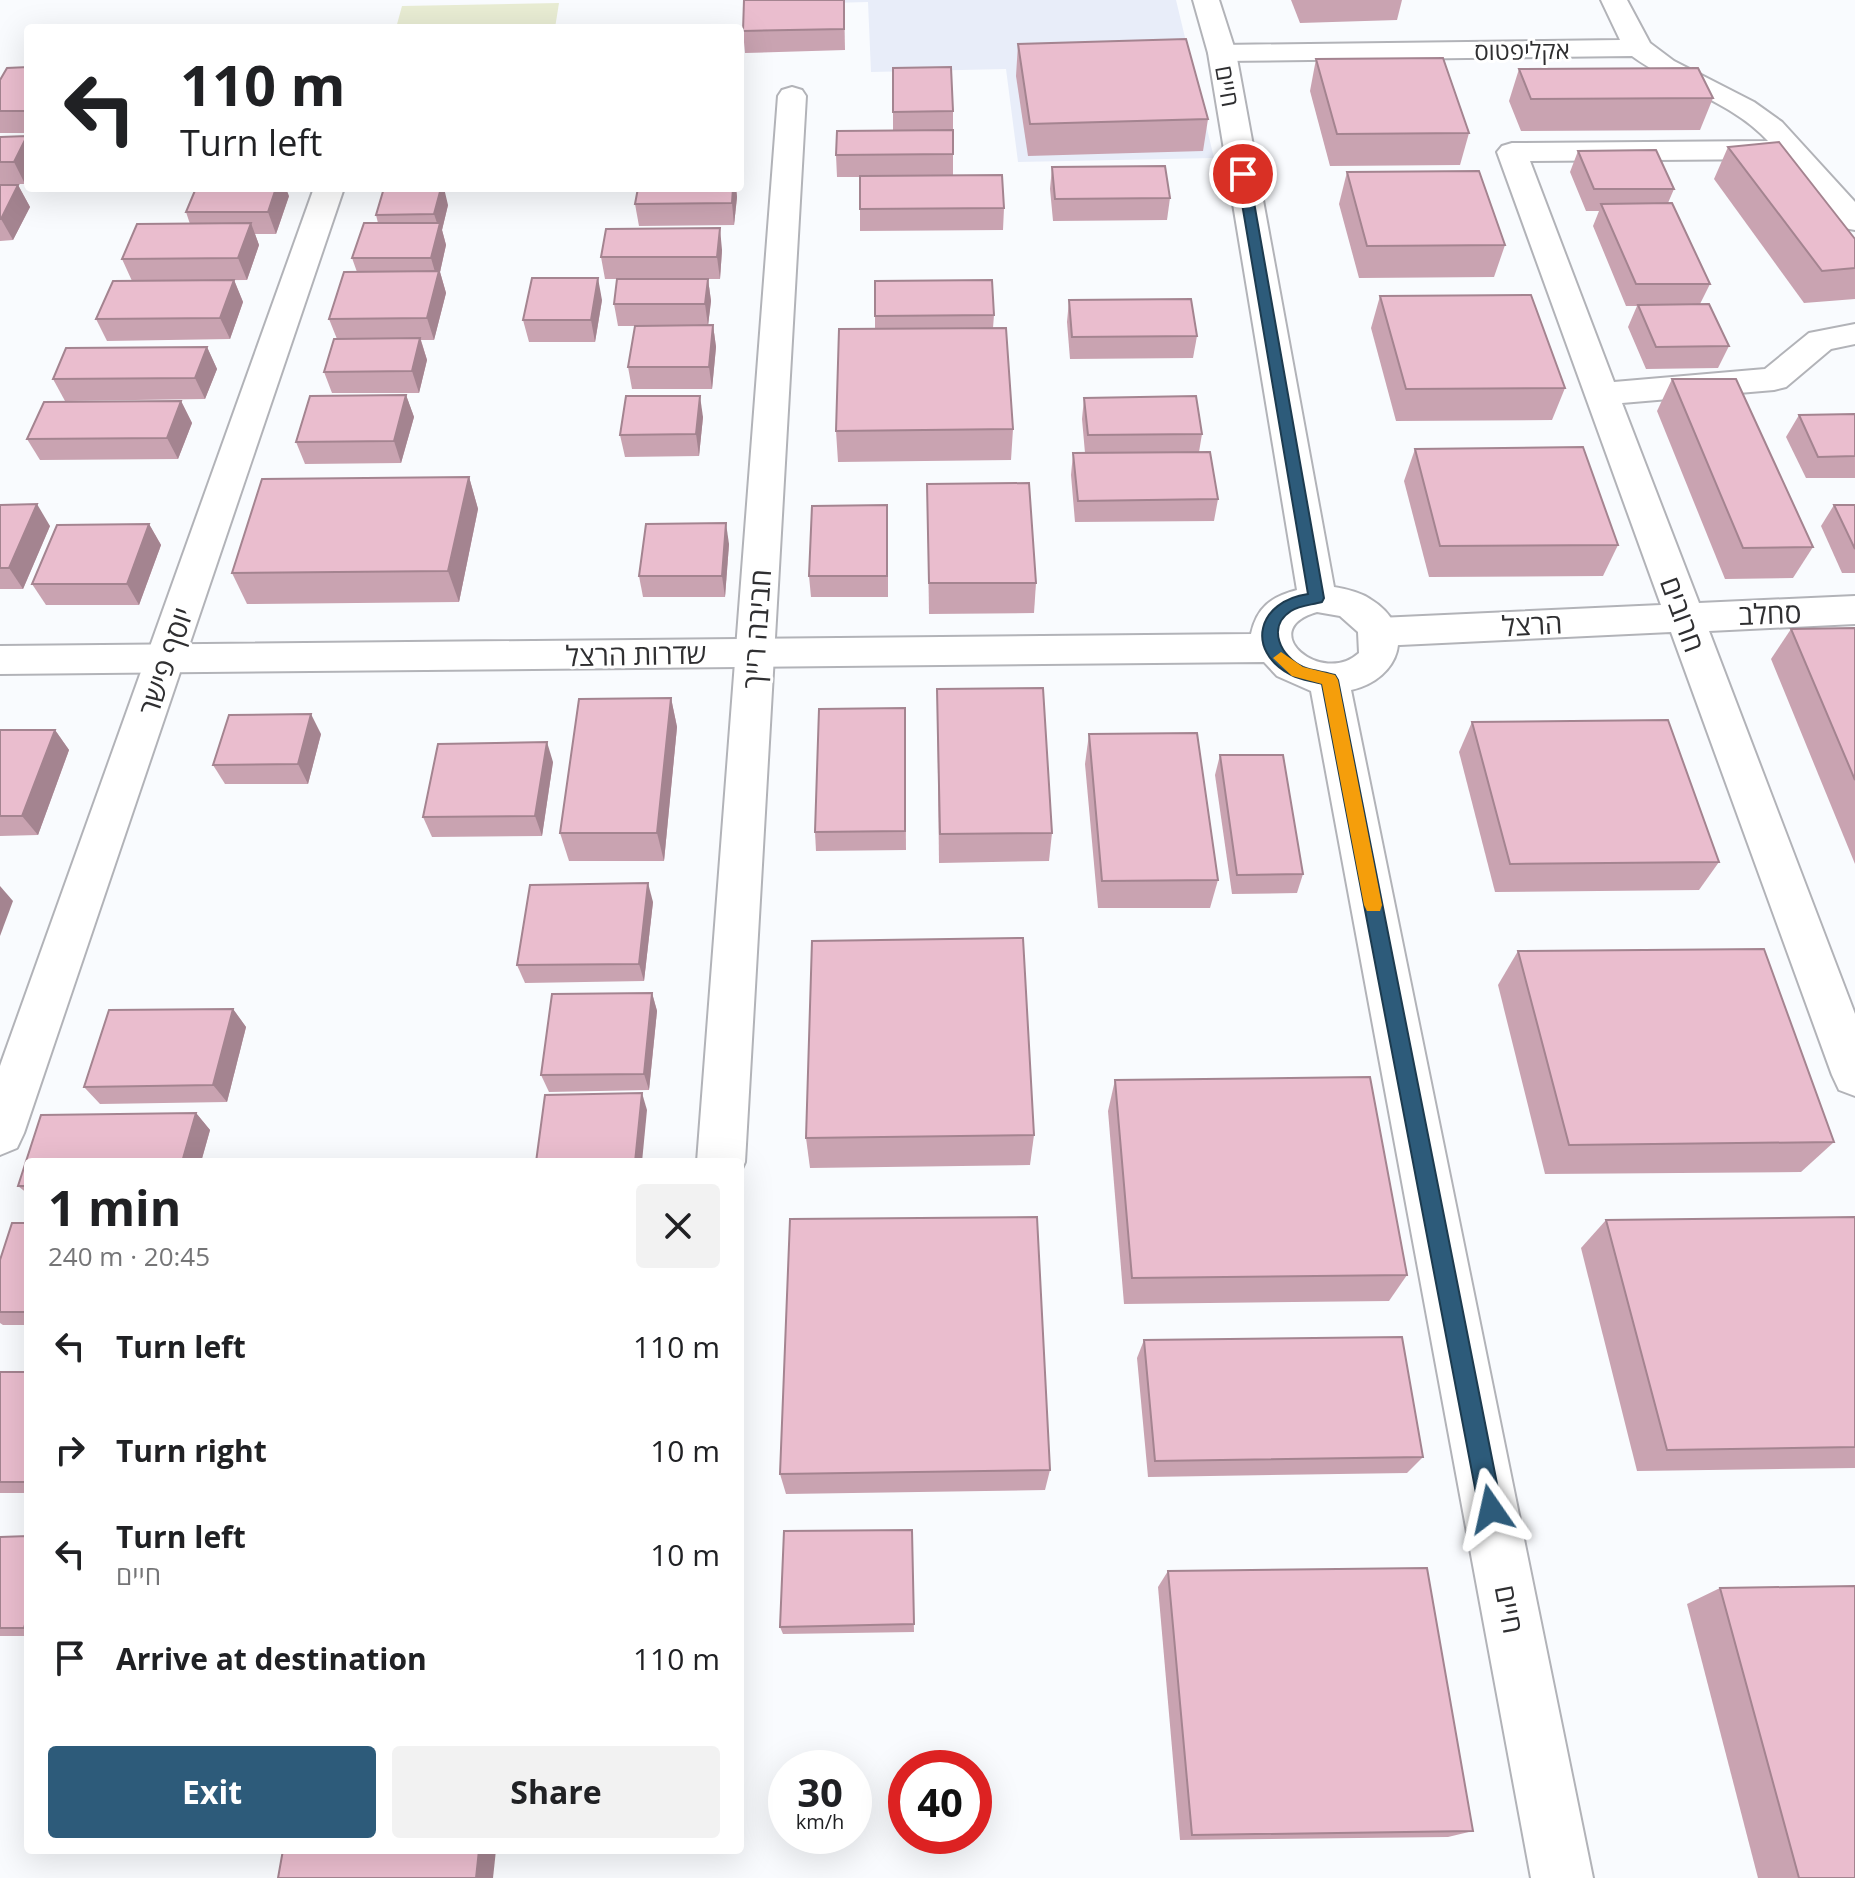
<!DOCTYPE html>
<html lang="en">
<head>
<meta charset="utf-8">
<style>
  :root { --surface:#fff; --page:#f2f2f2; --text:#202124; --muted:#757577; --accent:#2d5b7a }
  body { margin:0; font-family:"Open Sans",Heebo,sans-serif; background:var(--page); color:var(--text); height:100vh; display:flex; flex-direction:column; font-size:30px; white-space:nowrap }
  * { box-sizing:border-box; margin:0 }
  p { font-size:26px; color:var(--muted) }
  .icon { flex:none; width:44px; height:44px; fill:none; stroke:currentColor; stroke-width:2; stroke-linecap:round; stroke-linejoin:round }
  .map { position:relative; flex:1; overflow:hidden }
  .panel { position:absolute; left:24px; top:1158px; width:720px; height:696px; display:flex; flex-direction:column; background:var(--surface); border-radius:8px; box-shadow:0 8px 32px #0002 }
  .panel>* { flex:none }
  .banner { position:absolute; left:24px; top:24px; width:720px; height:168px; border-radius:8px; box-shadow:0 8px 32px #0002; background:#fff; color:var(--text); overflow:hidden }
  .speed { position:absolute; left:768px; top:1750px; display:flex; gap:16px; font-size:40px; font-weight:700; text-align:center }
  .speed>* { display:grid; place-content:center; width:104px; height:104px; border-radius:50%; background:var(--surface); box-shadow:0 8px 32px #0002; line-height:1 }
  .speed small { font-size:20px; font-weight:400 }
  .speed .limit { border:12px solid #d22; background:#fff; color:#111 }
  .pin { position:absolute; display:grid; place-items:center; width:68px; height:68px; color:#fff; margin:-34px; border:4px solid #fff; border-radius:50%; box-shadow:0 2px 8px #0007 }
  .me { position:absolute; width:88px; margin:-44px; rotate:349deg; stroke-linejoin:round; filter:drop-shadow(0 0 6px #0008) }
  .turn { display:flex; align-items:center; gap:28px; height:168px; padding:0 24px; font-size:36px }
  .turn .icon { width:104px; height:104px; stroke-width:2.5 }
  .turn b { display:block; font-size:56px; line-height:68px }
  .round { display:grid; place-items:center; flex:none; width:84px; height:84px; border-radius:8px; background:var(--page) }
  .summary { display:flex; align-items:center; justify-content:space-between; height:136px; padding:0 24px }
  h1 { font-size:48px; font-weight:700; line-height:60px }
  .cta { display:flex; gap:16px; margin-top:auto; padding:16px 24px }
  .cta a { flex:1; height:92px; border-radius:8px; background:var(--accent); color:#fff; font-size:32px; font-weight:700; line-height:92px; text-align:center }
  .cta a+a { background:var(--page); color:var(--text) }
  ul { padding:0; list-style:none }
  li { display:flex; align-items:center; gap:24px; height:104px; padding:0 24px }
  li div { flex:1 }
  li b { display:block; font-size:30px }
  li em { font-style:normal }
  .map>svg:first-child { display:block }
  .built { fill:#e8edf9 }
  .green { fill:#e8ecd3 }
  .lines { fill:none; stroke-linecap:round; stroke-linejoin:round }
  .minor-casing { stroke:#b2b3b8; stroke-width:4 }
  .tertiary-casing { stroke:#b2b3b8; stroke-width:4 }
  .minor { fill:#fff; fill-rule:evenodd }
  .tertiary { fill:#fff; fill-rule:evenodd }
  .wall { fill:#c9a3b1 }
  .shaded-wall { fill:#a48490 }
  .building { fill:#eabdce; stroke:#a48490; stroke-width:2 }
  .route { fill:#2d5b7a; stroke:#1d3b4f; stroke-width:2 }
  .slow { fill:#f59e0b }
  .labels { text-anchor:middle; dominant-baseline:central; stroke-width:6; stroke-linejoin:round; paint-order:stroke }
  .far-street-label { font-size:24px; fill:#2f2f31; stroke:#fff }
  .street-label { font-size:28px; fill:#2f2f31; stroke:#fff }
</style>
</head>
<body>
<div class="map">
<svg width="1855" height="1878" viewBox="0 0 1855 1878">
  <rect width="100%" height="100%" fill="#f9fbfe"/>
  <polygon class="built" points="754,0 1176,0 1214,158 1018,162 1006,69 871,72 868,2 754,5"/>
  <polygon class="green" points="559,3 555,28 396,28 402,6"/>
  <g class="lines">
    <g class="minor-casing">
      <g id="minor">
        <path d="M 1601,0 L 1627,0 L 1650,43 L 1674,61 L 1754,102 L 1782,122 L 1855,202 L 1855,230 L 1844,228 L 1783,159 L 1530,161 L 1614,382 L 1765,369 L 1809,333 L 1855,324 L 1855,344 L 1831,349 L 1786,387 L 1774,390 L 1622,403 L 1699,603 L 1855,596 L 1855,624 L 1709,631 L 1855,1014 L 1855,1096 L 1839,1090 L 1832,1075 L 1671,632 L 1379,646 L 1365,642 L 1360,632 L 1365,622 L 1379,618 L 1661,605 L 1497,152 L 1502,146 L 1512,143 L 1768,141 C 1733,102 1674,87 1632,56 L 1222,61 L 1212,59 L 1208,53 L 1212,47 L 1222,45 L 1620,40 Z"/>
        <polygon points="792,87 802,90 806,96 745,1162 740,1173 740,1162 697,1162 778,96 782,90"/>
        <polygon points="314,188 344,188 24,1133 17,1148 0,1155 0,1066"/>
      </g>
    </g>
    <g class="tertiary-casing">
      <path id="tertiary" d="M 1193,0 L 1219,0 L 1236,53 L 1334,587 C 1346,589 1360,592 1370,599 C 1418,628 1400,679 1351,690 L 1593,1878 L 1531,1878 L 1311,691 L 1277,676 L 1264,662 L 0,674 L 0,646 L 1251,634 C 1257,607 1271,597 1297,590 L 1208,53 ZM 1317,612 L 1340,616 L 1358,632 L 1359,653 C 1322,687 1254,630 1317,612 Z"/>
    </g>
    <use href="#minor" class="minor"/>
    <use href="#tertiary" class="tertiary"/>
  </g>
  <g class="wall">
    <polygon points="844,0 845,50 745,53 743,31"/>
    <polygon points="1291,0 1402,0 1397,20 1300,23"/>
    <polygon points="1018,44 1208,119 1203,151 1028,156 1016,76"/>
    <polygon points="1316,59 1469,133 1460,165 1330,166 1310,91"/>
    <polygon points="28,67 28,133 0,133 0,80"/>
    <polygon points="893,68 953,111 953,175 1004,208 1003,230 860,231 860,177 837,177 836,155 893,131"/>
    <polygon points="1519,69 1713,98 1700,130 1521,131 1509,101"/>
    <polygon points="27,136 28,177 25,184 0,184 0,137"/>
    <polygon points="1728,147 1855,239 1855,299 1804,303 1714,179"/>
    <polygon points="1578,151 1674,189 1668,203 1710,284 1700,304 1729,346 1718,368 1646,369 1628,327 1637,306 1626,306 1593,226 1599,211 1586,211 1570,172"/>
    <polygon points="1052,167 1170,198 1167,220 1053,221 1050,189"/>
    <polygon points="1347,172 1505,245 1494,277 1359,278 1339,204"/>
    <polygon points="0,185 18,185 30,207 13,240 0,241"/>
    <polygon points="136,188 195,188 136,189"/>
    <polygon points="638,188 736,188 737,197 734,225 639,226 635,204"/>
    <polygon points="289,196 276,234 255,234 259,245 247,280 132,281 122,259 190,224 186,212"/>
    <polygon points="448,205 442,230 446,245 440,272 446,293 434,340 421,340 427,360 419,393 332,393 324,372 337,339 329,319 357,272 352,258 378,223 376,215"/>
    <polygon points="722,250 720,279 708,279 711,301 708,325 713,325 716,347 712,389 632,389 628,367 657,326 618,326 614,304 617,279 605,279 601,257"/>
    <polygon points="234,280 243,302 230,339 107,341 96,319"/>
    <polygon points="1380,296 1565,388 1552,420 1396,421 1371,328"/>
    <polygon points="602,300 595,342 529,342 523,320"/>
    <polygon points="1069,300 1197,336 1193,358 1070,359 1067,322"/>
    <polygon points="994,315 993,328 1013,429 1011,460 838,462 836,431 875,329 875,316"/>
    <polygon points="207,347 217,369 205,399 65,401 53,379"/>
    <polygon points="1672,379 1813,547 1793,578 1725,579 1657,411"/>
    <polygon points="406,395 414,417 401,463 305,464 296,442"/>
    <polygon points="1084,398 1202,434 1199,452 1218,499 1214,521 1075,522 1071,475 1073,453 1085,453 1082,419"/>
    <polygon points="181,401 192,423 178,459 40,460 27,439"/>
    <polygon points="1855,414 1855,478 1806,478 1786,437 1799,415"/>
    <polygon points="703,417 699,456 625,457 620,435"/>
    <polygon points="1415,449 1618,545 1603,576 1429,577 1404,481"/>
    <polygon points="469,477 478,509 459,602 247,604 232,573"/>
    <polygon points="927,484 1036,583 1034,613 929,614"/>
    <polygon points="0,505 50,526 23,589 0,589"/>
    <polygon points="1834,505 1855,505 1855,573 1842,573 1821,526"/>
    <polygon points="149,524 161,545 139,605 46,605 32,584"/>
    <polygon points="888,527 888,597 811,597 809,576"/>
    <polygon points="729,544 725,597 643,597 639,576"/>
    <polygon points="1855,628 1855,864 1771,659 1791,629"/>
    <polygon points="937,689 1052,833 1049,861 939,863"/>
    <polygon points="671,698 677,727 664,861 569,861 560,833"/>
    <polygon points="905,708 906,850 816,851 815,832"/>
    <polygon points="1472,722 1719,862 1699,890 1495,892 1459,752"/>
    <polygon points="0,730 55,730 69,750 38,835 0,836"/>
    <polygon points="321,734 308,784 225,784 213,765"/>
    <polygon points="1089,734 1218,880 1210,908 1098,908 1085,764"/>
    <polygon points="1220,755 1303,874 1297,893 1232,894 1215,775"/>
    <polygon points="553,762 542,836 432,837 423,817"/>
    <polygon points="653,902 644,981 525,983 517,965"/>
    <polygon points="1518,951 1834,1142 1801,1172 1545,1174 1498,985"/>
    <polygon points="652,993 657,1011 649,1090 549,1092 541,1075"/>
    <polygon points="233,1009 246,1027 227,1102 100,1104 84,1087"/>
    <polygon points="1115,1080 1407,1275 1389,1301 1124,1304 1108,1111"/>
    <polygon points="196,1113 210,1130 201,1162 28,1162 28,1194 18,1186 41,1115"/>
    <polygon points="1034,1135 1030,1165 810,1168 806,1138"/>
    <polygon points="1855,1217 1855,1468 1637,1471 1581,1248 1606,1220"/>
    <polygon points="28,1223 28,1325 3,1325 0,1323 0,1260"/>
    <polygon points="1144,1340 1423,1457 1407,1473 1148,1477 1137,1358"/>
    <rect x="0" y="1372" width="28" height="121"/>
    <polygon points="1050,1470 1045,1490 786,1494 780,1474"/>
    <polygon points="912,1530 914,1632 783,1634 780,1627"/>
    <polygon points="28,1536 28,1636 0,1636 0,1537"/>
    <polygon points="1168,1571 1473,1831 1448,1837 1180,1840 1158,1587"/>
    <polygon points="1720,1588 1855,1878 1758,1878 1687,1604"/>
  </g>
  <g class="shaded-wall">
    <polygon points="27,136 28,177 25,184 14,162"/>
    <polygon points="18,185 30,207 13,240 1,219"/>
    <polygon points="276,188 286,188 289,196 276,234 268,212"/>
    <polygon points="441,188 444,188 448,205 442,230 446,245 440,272 446,293 434,340 427,318 437,279 431,258 439,229 434,214"/>
    <polygon points="733,188 736,188 737,197 734,225 732,203"/>
    <polygon points="251,223 259,245 247,280 238,258"/>
    <polygon points="720,228 722,250 720,279 717,257"/>
    <polygon points="598,278 602,300 595,342 591,320"/>
    <polygon points="708,279 711,301 708,326 705,304"/>
    <polygon points="234,280 243,302 230,339 220,318"/>
    <polygon points="713,325 716,347 712,389 709,367"/>
    <polygon points="420,338 427,360 419,393 412,371"/>
    <polygon points="207,347 217,369 205,399 195,378"/>
    <polygon points="406,395 414,417 401,463 394,441"/>
    <polygon points="700,396 703,417 699,456 696,434"/>
    <polygon points="181,401 192,423 178,459 167,438"/>
    <polygon points="469,477 478,509 459,602 448,571"/>
    <polygon points="37,504 50,526 23,589 9,568"/>
    <polygon points="726,523 729,544 725,597 722,576"/>
    <polygon points="149,524 161,545 139,605 127,584"/>
    <polygon points="671,698 677,727 664,861 657,833"/>
    <polygon points="311,714 321,734 308,784 298,764"/>
    <polygon points="55,730 69,750 38,835 22,816"/>
    <polygon points="547,742 553,762 542,836 535,816"/>
    <polygon points="648,883 653,902 644,981 639,964"/>
    <polygon points="0,886 13,901 0,936"/>
    <polygon points="652,993 657,1011 649,1090 644,1074"/>
    <polygon points="233,1009 246,1027 227,1102 213,1085"/>
    <polygon points="642,1093 647,1110 642,1162 635,1162"/>
    <polygon points="196,1113 210,1130 201,1162 182,1162"/>
    <polygon points="28,1614 28,1630 24,1628"/>
    <polygon points="479,1850 496,1850 493,1878 476,1878"/>
  </g>
  <g class="building">
    <polygon points="744,0 844,0 844,29 743,31"/>
    <polygon points="1186,39 1208,119 1030,124 1018,44"/>
    <polygon points="1443,58 1469,133 1337,134 1316,59"/>
    <polygon points="28,67 28,111 0,111 0,80 7,68"/>
    <polygon points="951,67 953,111 893,112 893,68"/>
    <polygon points="1698,68 1713,98 1531,99 1519,69"/>
    <polygon points="953,130 953,154 836,155 837,131"/>
    <polygon points="27,136 14,162 0,162 0,137"/>
    <polygon points="1779,142 1855,239 1855,268 1822,271 1728,147"/>
    <polygon points="1656,150 1674,189 1594,189 1578,151"/>
    <polygon points="1165,166 1170,198 1055,199 1052,167"/>
    <polygon points="1479,171 1505,245 1367,246 1347,172"/>
    <polygon points="1002,175 1004,208 860,209 860,176"/>
    <polygon points="0,185 18,185 1,219 0,219"/>
    <polygon points="196,188 276,188 268,212 186,212"/>
    <polygon points="384,188 441,188 434,214 376,215"/>
    <polygon points="638,188 733,188 732,203 635,204"/>
    <polygon points="1672,203 1710,284 1636,284 1601,204"/>
    <polygon points="251,223 238,258 122,259 137,224"/>
    <polygon points="364,223 440,223 431,258 352,258"/>
    <polygon points="720,228 717,257 601,257 606,229"/>
    <polygon points="439,271 427,318 329,319 344,272"/>
    <polygon points="532,278 598,278 591,320 523,320"/>
    <polygon points="617,279 708,279 705,304 614,304"/>
    <polygon points="234,280 220,318 96,319 113,281"/>
    <polygon points="992,280 994,315 875,316 875,281"/>
    <polygon points="1531,295 1565,388 1406,389 1380,296"/>
    <polygon points="1191,299 1197,336 1072,337 1069,300"/>
    <polygon points="1709,304 1729,346 1656,347 1638,305"/>
    <polygon points="713,325 709,367 628,367 635,326"/>
    <polygon points="1006,328 1013,429 836,431 839,329"/>
    <polygon points="420,338 412,371 324,372 334,339"/>
    <polygon points="207,347 195,378 53,379 66,348"/>
    <polygon points="1672,379 1736,379 1813,547 1743,548"/>
    <polygon points="406,395 394,441 296,442 310,396"/>
    <polygon points="626,396 700,396 696,434 620,435"/>
    <polygon points="1196,396 1202,434 1088,435 1084,398"/>
    <polygon points="181,401 167,438 27,439 44,402"/>
    <polygon points="1855,414 1855,456 1818,457 1799,415"/>
    <polygon points="1583,447 1618,545 1440,546 1415,449"/>
    <polygon points="1210,452 1218,499 1078,501 1073,453"/>
    <polygon points="469,477 448,571 232,573 262,479"/>
    <polygon points="1029,483 1036,583 929,583 927,484"/>
    <polygon points="37,504 9,568 0,568 0,505"/>
    <polygon points="887,505 887,576 809,576 812,506"/>
    <polygon points="1834,505 1855,505 1855,549"/>
    <polygon points="726,523 722,576 639,576 646,524"/>
    <polygon points="149,524 127,584 32,584 57,525"/>
    <polygon points="1855,628 1855,780 1791,629"/>
    <polygon points="1043,688 1052,833 940,834 937,689"/>
    <polygon points="671,698 657,833 560,833 579,699"/>
    <polygon points="905,708 905,831 815,832 819,709"/>
    <polygon points="311,714 298,764 213,765 229,715"/>
    <polygon points="1668,720 1719,862 1510,864 1472,722"/>
    <polygon points="0,730 55,730 22,816 0,816"/>
    <polygon points="1197,733 1218,880 1102,881 1089,734"/>
    <polygon points="547,742 535,816 423,817 438,744"/>
    <polygon points="1220,755 1283,755 1303,874 1237,875"/>
    <polygon points="648,883 639,964 517,965 530,885"/>
    <polygon points="1023,938 1034,1135 806,1138 812,941"/>
    <polygon points="1764,949 1834,1142 1569,1145 1518,951"/>
    <polygon points="652,993 644,1074 541,1075 552,994"/>
    <polygon points="233,1009 213,1085 84,1087 109,1010"/>
    <polygon points="1370,1077 1407,1275 1132,1278 1115,1080"/>
    <polygon points="642,1093 635,1162 536,1162 545,1095"/>
    <polygon points="196,1113 182,1162 28,1162 28,1186 18,1186 41,1115"/>
    <polygon points="1037,1217 1050,1470 780,1474 790,1219"/>
    <polygon points="1855,1217 1855,1447 1667,1450 1606,1220"/>
    <polygon points="12,1223 28,1223 28,1312 0,1312 0,1260"/>
    <polygon points="1402,1337 1423,1457 1155,1461 1144,1340"/>
    <rect x="0" y="1372" width="28" height="110"/>
    <polygon points="912,1530 914,1624 780,1627 784,1531"/>
    <polygon points="28,1536 28,1614 24,1628 0,1628 0,1537"/>
    <polygon points="1427,1568 1473,1831 1192,1835 1168,1571"/>
    <polygon points="1855,1586 1855,1878 1799,1878 1720,1588"/>
    <polygon points="283,1850 479,1850 476,1878 278,1878"/>
  </g>
  <path class="route" d="M 1243,170 L 1249,174 L 1324,598 L 1322,602 C 1312,605 1300,605 1291,611 C 1266,627 1281,657 1303,667 C 1313,671 1325,672 1335,675 L 1338,680 L 1502,1509 L 1499,1517 L 1491,1520 L 1483,1517 L 1479,1509 L 1322,684 C 1312,681 1300,680 1291,675 C 1244,650 1258,601 1308,594 L 1237,174 Z"/>
  <polygon class="slow" points="1281,652 1303,667 1335,675 1338,680 1382,905 1380,911 1367,911 1364,905 1322,684 1292,676 1273,658"/>
  <g class="labels">
    <g class="far-street-label">
      <text transform="translate(1522 50) rotate(-1)">אקליפטוס</text>
      <text transform="translate(1228 86) rotate(80)">חיים</text>
    </g>
    <g class="street-label">
      <text transform="translate(1770 613) rotate(-2)">סחלב</text>
      <text transform="translate(1683 614) rotate(70)">חרובים</text>
      <text transform="translate(1532 624) rotate(-3)">הרצל</text>
      <text transform="translate(756 629) rotate(-86)">חביבה רייך</text>
      <text transform="translate(636 654) rotate(-1)">שדרות הרצל</text>
      <text transform="translate(165 661) rotate(-71)">יוסף פישר</text>
      <text transform="translate(1510 1609) rotate(79)">חיים</text>
    </g>
  </g>
</svg>
<div class="speed"><div>30<small>km/h</small></div><div class="limit">40</div></div>
<div class="pin" style="left:1243px;top:174px;background:#d93025"><svg class="icon" aria-label="arrive" viewBox="0 0 24 24"><path d="M6 21V4h12l-3 4 3 4H6"/></svg></div>
<svg class="me" style="left:1491px;top:1509px" viewBox="-20 -20 40 40"><path d="M0-17L14 15 0 8-14 15z" fill="#2d5b7a" stroke="#fff" stroke-width="4"/></svg>
<div class="banner">
<div class="turn"><svg class="icon" aria-label="left" viewBox="0 0 24 24"><path d="M17 20v-9H6M10 6l-5 5 5 5"/></svg><div><b>110 m</b>Turn left</div></div>
</div>
<section class="panel">
<div class="summary"><div><h1>1 min</h1><p>240 m · 20:45</p></div><a class="round"><svg class="icon" aria-label="close" viewBox="0 0 24 24"><path d="M6 6l12 12M18 6L6 18"/></svg></a></div>
<ul>
<li><svg class="icon" aria-label="left" viewBox="0 0 24 24"><path d="M17 20v-9H6M10 6l-5 5 5 5"/></svg><div><b>Turn left</b></div><em>110 m</em></li>
<li><svg class="icon" aria-label="right" viewBox="0 0 24 24"><path d="M7 20v-9h11M14 6l5 5-5 5"/></svg><div><b>Turn right</b></div><em>10 m</em></li>
<li><svg class="icon" aria-label="left" viewBox="0 0 24 24"><path d="M17 20v-9H6M10 6l-5 5 5 5"/></svg><div><b>Turn left</b><p>חיים</p></div><em>10 m</em></li>
<li><svg class="icon" aria-label="arrive" viewBox="0 0 24 24"><path d="M6 21V4h12l-3 4 3 4H6"/></svg><div><b>Arrive at destination</b></div><em>110 m</em></li>
</ul>
<div class="cta"><a>Exit</a><a>Share</a></div>
</section>
</div>
</body>
</html>
